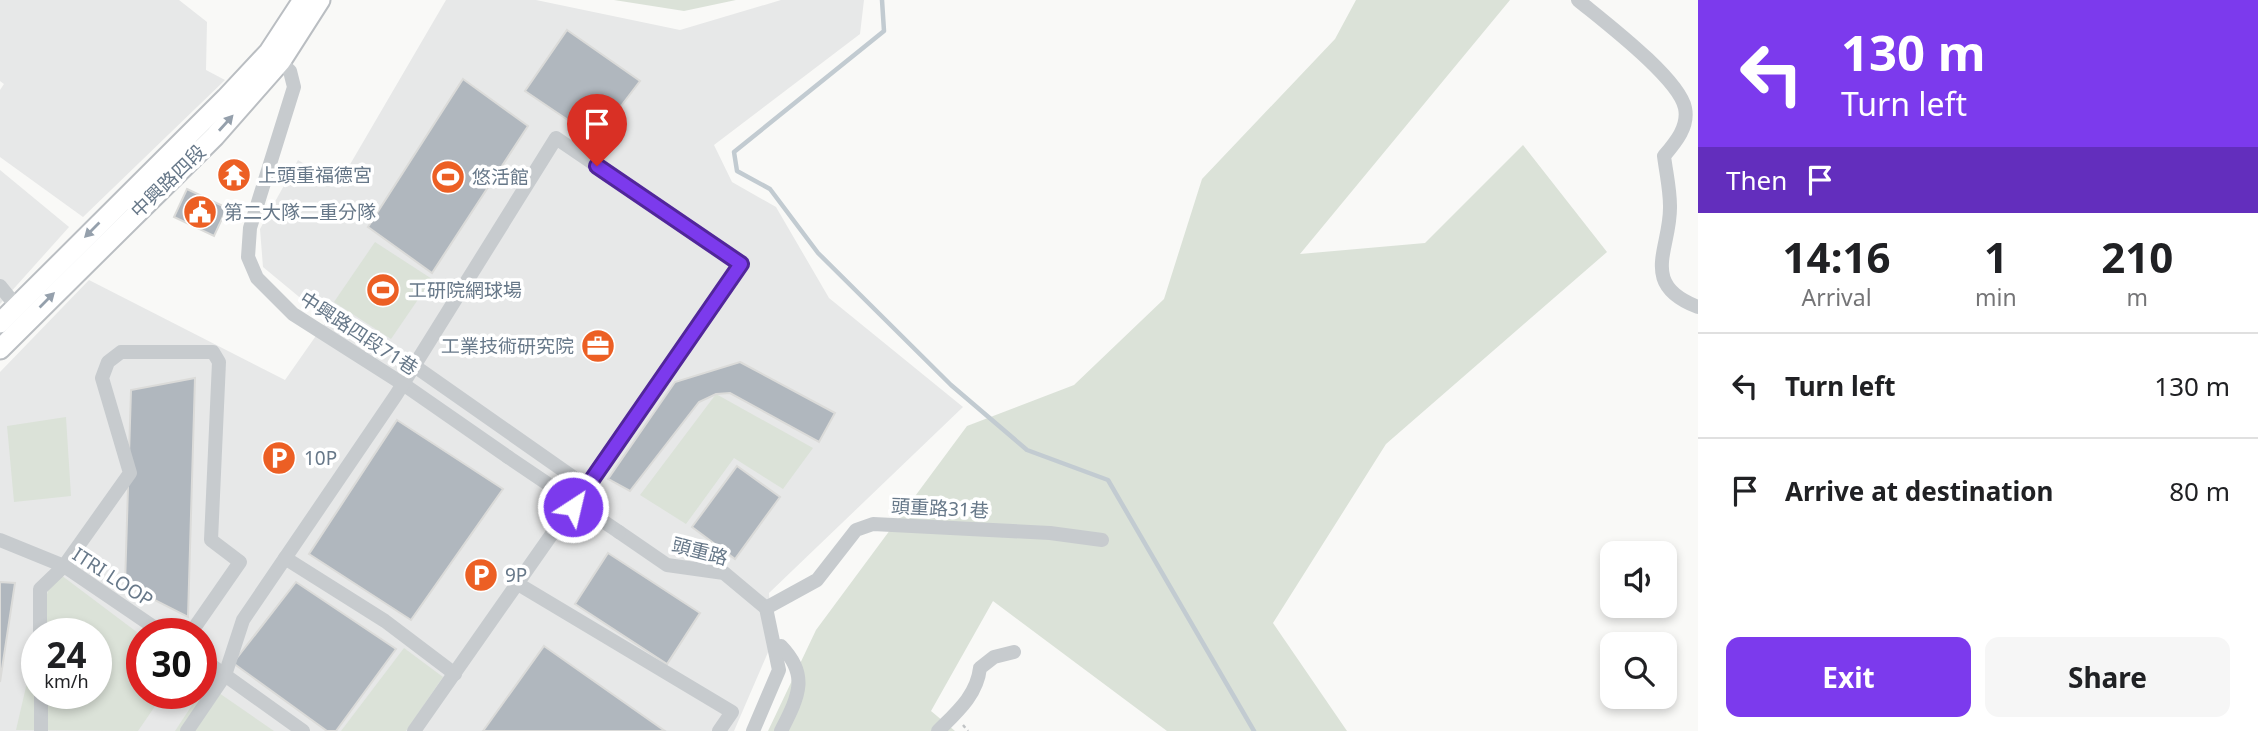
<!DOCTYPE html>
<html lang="en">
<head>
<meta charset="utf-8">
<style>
  :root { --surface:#fff; --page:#f6f6f6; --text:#202124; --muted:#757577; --line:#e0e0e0; --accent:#7c3aed }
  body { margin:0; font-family:"Noto Sans","Noto Sans TC",sans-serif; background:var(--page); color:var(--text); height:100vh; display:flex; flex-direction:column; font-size:26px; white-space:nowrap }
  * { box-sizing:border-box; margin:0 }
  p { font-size:23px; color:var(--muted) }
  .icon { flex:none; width:38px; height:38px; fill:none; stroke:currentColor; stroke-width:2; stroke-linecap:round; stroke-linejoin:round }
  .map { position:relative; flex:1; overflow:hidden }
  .details { display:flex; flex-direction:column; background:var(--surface); width:560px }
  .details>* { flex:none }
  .guide { background:#7c3aed; color:#fff; overflow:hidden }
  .controls { position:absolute; left:1600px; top:541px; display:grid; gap:14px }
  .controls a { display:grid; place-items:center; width:77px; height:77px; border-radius:14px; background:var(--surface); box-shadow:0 4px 10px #0003; font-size:35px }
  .speed { position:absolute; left:21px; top:618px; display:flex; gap:14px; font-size:35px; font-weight:700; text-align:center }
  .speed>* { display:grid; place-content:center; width:91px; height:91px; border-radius:50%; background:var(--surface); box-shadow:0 4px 10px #0003; line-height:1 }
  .speed small { font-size:18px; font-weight:400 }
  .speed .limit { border:10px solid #d22; background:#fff; color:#111 }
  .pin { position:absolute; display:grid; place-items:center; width:60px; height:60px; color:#fff; margin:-72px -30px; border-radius:50% 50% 50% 0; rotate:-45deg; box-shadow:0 0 7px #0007 }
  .pin .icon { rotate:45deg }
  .me { position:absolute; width:77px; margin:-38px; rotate:35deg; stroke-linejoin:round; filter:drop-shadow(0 0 5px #0008) }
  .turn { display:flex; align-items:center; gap:24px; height:147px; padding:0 28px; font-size:32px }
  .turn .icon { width:91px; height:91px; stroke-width:2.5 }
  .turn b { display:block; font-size:49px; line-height:60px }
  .then { display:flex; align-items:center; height:66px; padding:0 28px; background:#0003; gap:14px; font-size:26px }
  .eta { display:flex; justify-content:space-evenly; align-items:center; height:119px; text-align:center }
  .eta b { font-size:42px; font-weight:700; line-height:49px }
  .button { display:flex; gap:14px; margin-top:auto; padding:14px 28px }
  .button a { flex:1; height:80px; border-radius:14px; background:var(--accent); color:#fff; font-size:28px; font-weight:700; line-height:80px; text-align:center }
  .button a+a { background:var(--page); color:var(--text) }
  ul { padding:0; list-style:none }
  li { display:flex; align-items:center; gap:21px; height:105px; padding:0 28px; border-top:2px solid var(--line) }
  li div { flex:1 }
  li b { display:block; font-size:26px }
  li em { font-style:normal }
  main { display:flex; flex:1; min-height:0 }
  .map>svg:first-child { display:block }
  .built { fill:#e7e8e8; fill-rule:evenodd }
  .green { fill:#dbe2d8 }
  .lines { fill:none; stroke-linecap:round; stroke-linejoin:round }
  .stream { stroke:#c2cbd1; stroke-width:4.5 }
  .building { fill:#b0b7be; stroke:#dbdbd9; stroke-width:2 }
  .major-casing { stroke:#babec2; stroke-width:23 }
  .path { stroke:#c0c3c5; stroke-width:2.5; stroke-dasharray:3.5 3.5; stroke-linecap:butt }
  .minor { stroke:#c7cbce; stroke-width:14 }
  .major { stroke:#fff; stroke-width:19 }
  .minor-bridge { stroke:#c7cbce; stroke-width:14 }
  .oneway { fill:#95a0ac }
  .route-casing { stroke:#51269a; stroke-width:18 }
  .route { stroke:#7c3aed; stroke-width:12 }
  .labels { text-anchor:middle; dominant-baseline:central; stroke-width:7; stroke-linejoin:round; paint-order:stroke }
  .poi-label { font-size:19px; fill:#677889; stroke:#fff; text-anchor:start }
  .street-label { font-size:19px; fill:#677889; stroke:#fff }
</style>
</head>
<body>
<main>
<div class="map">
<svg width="1698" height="731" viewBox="0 0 1698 731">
  <rect width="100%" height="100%" fill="#f9f9f7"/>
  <g class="built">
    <polygon points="0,0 179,0 207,22 206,70 225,80 83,217 0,157 0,90 4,84 0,81"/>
    <path d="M 446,0 L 536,0 L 680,30 L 781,0 L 864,0 L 860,34 L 714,145 L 732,182 L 776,207 L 829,298 L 963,407 L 769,593 L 772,643 L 734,731 L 0,731 L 0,372 L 89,280 L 285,380 L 327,320 L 263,267 L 260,229 L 298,160 L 338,185 ZM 37,634 L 96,634 L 96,693 L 37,693 ZM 142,634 L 201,634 L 201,693 L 142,693 Z"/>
    <polygon points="0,170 69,227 0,304"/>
  </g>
  <g class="green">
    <polygon points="614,0 736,0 684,11"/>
    <polygon points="1356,0 1510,0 1300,254 1425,243 1523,145 1607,252 1386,444 1273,623 1347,731 1167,731 993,601 931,711 955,731 768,731 816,630 967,426 1074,385 1164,299 1202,179 1335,39"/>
    <polygon points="375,242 432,279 391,339 334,302"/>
    <polygon points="716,394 813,448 783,489 734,458 686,524 640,495"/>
    <polygon points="66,417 71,496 14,502 7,426"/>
    <polygon points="53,569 142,636 142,693 164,693 138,731 16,730 37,639 37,693 96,693 96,634 38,633"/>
    <polygon points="404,648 443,677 406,731 341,731"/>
    <polygon points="206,684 274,731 175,731"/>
  </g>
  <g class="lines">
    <polyline class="stream" points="882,0 884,31 734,152 737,171 770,189 818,253 951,385 1027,450 1108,480 1254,731"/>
  </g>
  <g class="building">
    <polygon points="567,30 640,81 596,139 525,91"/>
    <polygon points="463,79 528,126 432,273 368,227"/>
    <polygon points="232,165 242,168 235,185 226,182"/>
    <polygon points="187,189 227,208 214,236 174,217"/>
    <polygon points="740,362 835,413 819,442 730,393 716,394 699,402 630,491 608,479 675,382"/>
    <polygon points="195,378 188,617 125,585 131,390"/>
    <polygon points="397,420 503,489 411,620 309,554"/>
    <polygon points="737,466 780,497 735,559 692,527"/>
    <polygon points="608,553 700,613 667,664 575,604"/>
    <polygon points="0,582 15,583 0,682"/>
    <polygon points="296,582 396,649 336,731 327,731 233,663"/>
    <polygon points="544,646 665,731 483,731"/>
  </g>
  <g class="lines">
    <g class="major-casing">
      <g id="major">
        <polyline points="0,323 226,98 269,52 303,0"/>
        <polyline points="0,349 215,136 281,61 320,0"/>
      </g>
    </g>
    <polyline class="path" points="963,725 968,731"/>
    <g class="minor">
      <path d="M 1578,0 C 1602,20 1679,78 1685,108 C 1689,127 1675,143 1664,156 C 1666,172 1670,189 1670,206 C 1671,249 1638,284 1698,307"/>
      <polyline points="274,56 290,71 294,87 250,228 248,257 257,278 293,314 403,384 508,457"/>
      <polyline points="0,286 21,312"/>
      <polyline points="413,365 587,487"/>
      <polyline points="619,532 667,565 724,573 766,608 779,670 753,731"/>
      <polyline points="0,540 64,566 164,634"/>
      <polyline points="285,558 385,621 455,674"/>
      <polyline points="518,584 732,712 719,731"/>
      <polyline points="766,608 817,580 856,530 873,524 1050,533 1102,540"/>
      <polyline points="40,634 40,589 64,566 130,473 102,378 108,362 121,352 213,352 219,362 211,540 240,562 190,634"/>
      <polyline points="201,658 303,731"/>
      <polyline points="41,693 41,731"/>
      <polyline points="187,731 225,675 243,620 396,395 556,138 741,264 414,731"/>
      <path d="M 781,731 C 798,697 810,676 781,646"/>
      <path d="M 938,731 C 957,712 977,695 980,668 L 994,657 L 1014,652"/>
    </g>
    <use href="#major" class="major"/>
    <polyline class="minor-bridge" points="508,457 619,532"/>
  </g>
  <defs><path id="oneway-solid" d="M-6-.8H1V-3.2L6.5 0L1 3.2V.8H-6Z" transform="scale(1.75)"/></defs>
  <g class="oneway">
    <use href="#oneway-solid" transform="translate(226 123) rotate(-48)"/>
    <use href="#oneway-solid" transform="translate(92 230) rotate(135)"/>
    <use href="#oneway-solid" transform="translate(47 300) rotate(-45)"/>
  </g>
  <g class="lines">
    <g class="route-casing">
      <polyline id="route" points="573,507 741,264 597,166"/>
    </g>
    <use href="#route" class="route"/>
  </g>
  <defs>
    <g id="temple-disc" transform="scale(1.75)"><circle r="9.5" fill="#ec5f24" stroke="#fff"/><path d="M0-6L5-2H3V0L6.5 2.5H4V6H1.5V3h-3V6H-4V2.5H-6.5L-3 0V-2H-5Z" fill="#fff"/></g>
    <g id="stadium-disc" transform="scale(1.75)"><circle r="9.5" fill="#ec5f24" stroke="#fff"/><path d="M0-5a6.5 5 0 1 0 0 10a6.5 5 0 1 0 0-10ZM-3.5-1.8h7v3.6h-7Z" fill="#fff"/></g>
    <g id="civic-disc" transform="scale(1.75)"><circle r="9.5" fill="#ec5f24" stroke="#fff"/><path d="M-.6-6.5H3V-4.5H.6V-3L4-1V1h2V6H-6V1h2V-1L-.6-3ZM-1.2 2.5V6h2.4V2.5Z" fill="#fff"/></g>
    <g id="office-disc" transform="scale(1.75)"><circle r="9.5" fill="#ec5f24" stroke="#fff"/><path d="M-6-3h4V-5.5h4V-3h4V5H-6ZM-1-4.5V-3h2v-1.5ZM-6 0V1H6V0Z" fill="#fff"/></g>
    <g id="parking-disc" transform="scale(1.75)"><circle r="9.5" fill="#ec5f24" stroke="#fff"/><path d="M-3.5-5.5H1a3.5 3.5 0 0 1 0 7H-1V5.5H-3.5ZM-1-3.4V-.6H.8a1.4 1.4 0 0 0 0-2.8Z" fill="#fff"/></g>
  </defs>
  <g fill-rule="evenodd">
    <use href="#temple-disc" x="234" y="175"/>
    <use href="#stadium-disc" x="448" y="177"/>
    <use href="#civic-disc" x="200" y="212"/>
    <use href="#stadium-disc" x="383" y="290"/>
    <use href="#office-disc" x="598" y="346"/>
    <use href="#parking-disc" x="279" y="458"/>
    <use href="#parking-disc" x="481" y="575"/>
  </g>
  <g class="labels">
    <g class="poi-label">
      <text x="258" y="175">上頭重福德宮</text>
      <text x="472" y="177">悠活館</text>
      <text x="224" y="212">第二大隊二重分隊</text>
      <text x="408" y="290">工研院網球場</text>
      <text x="574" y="346" text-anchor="end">工業技術研究院</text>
      <text x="304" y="458">10P</text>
      <text x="505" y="575">9P</text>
    </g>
    <g class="street-label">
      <text transform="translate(168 181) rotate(-44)">中興路四段</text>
      <text transform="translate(359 333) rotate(33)">中興路四段71巷</text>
      <text transform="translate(940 508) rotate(3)">頭重路31巷</text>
      <text transform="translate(700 551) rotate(15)">頭重路</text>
      <text transform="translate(113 577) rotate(33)">ITRI LOOP</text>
    </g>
  </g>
</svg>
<div class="controls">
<a><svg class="icon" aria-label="sound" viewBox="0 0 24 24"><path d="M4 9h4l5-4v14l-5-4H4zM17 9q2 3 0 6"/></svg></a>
<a><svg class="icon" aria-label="search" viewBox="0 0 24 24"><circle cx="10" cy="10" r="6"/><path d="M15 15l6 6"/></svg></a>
</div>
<div class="speed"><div>24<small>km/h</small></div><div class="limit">30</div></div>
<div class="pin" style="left:597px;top:166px;background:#d93025"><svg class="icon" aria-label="arrive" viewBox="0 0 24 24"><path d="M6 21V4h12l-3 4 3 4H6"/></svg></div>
<svg class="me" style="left:573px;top:507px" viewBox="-20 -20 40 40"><circle r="17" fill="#7c3aed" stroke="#fff" stroke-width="3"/><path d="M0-11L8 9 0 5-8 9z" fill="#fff"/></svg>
</div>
<section class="details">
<div class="guide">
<div class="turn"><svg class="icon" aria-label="left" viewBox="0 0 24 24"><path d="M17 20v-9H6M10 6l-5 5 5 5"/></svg><div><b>130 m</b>Turn left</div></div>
<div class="then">Then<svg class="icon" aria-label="arrive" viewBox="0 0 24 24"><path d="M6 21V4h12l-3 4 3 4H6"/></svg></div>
</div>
<div class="eta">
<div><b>14:16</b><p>Arrival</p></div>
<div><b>1</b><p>min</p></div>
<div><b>210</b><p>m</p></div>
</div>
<ul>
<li><svg class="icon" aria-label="left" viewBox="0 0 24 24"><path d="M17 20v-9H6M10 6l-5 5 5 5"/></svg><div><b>Turn left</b></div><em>130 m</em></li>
<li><svg class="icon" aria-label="arrive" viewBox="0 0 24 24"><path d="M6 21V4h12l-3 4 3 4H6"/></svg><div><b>Arrive at destination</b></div><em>80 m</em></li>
</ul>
<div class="button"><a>Exit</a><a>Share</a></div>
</section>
</main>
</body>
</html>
